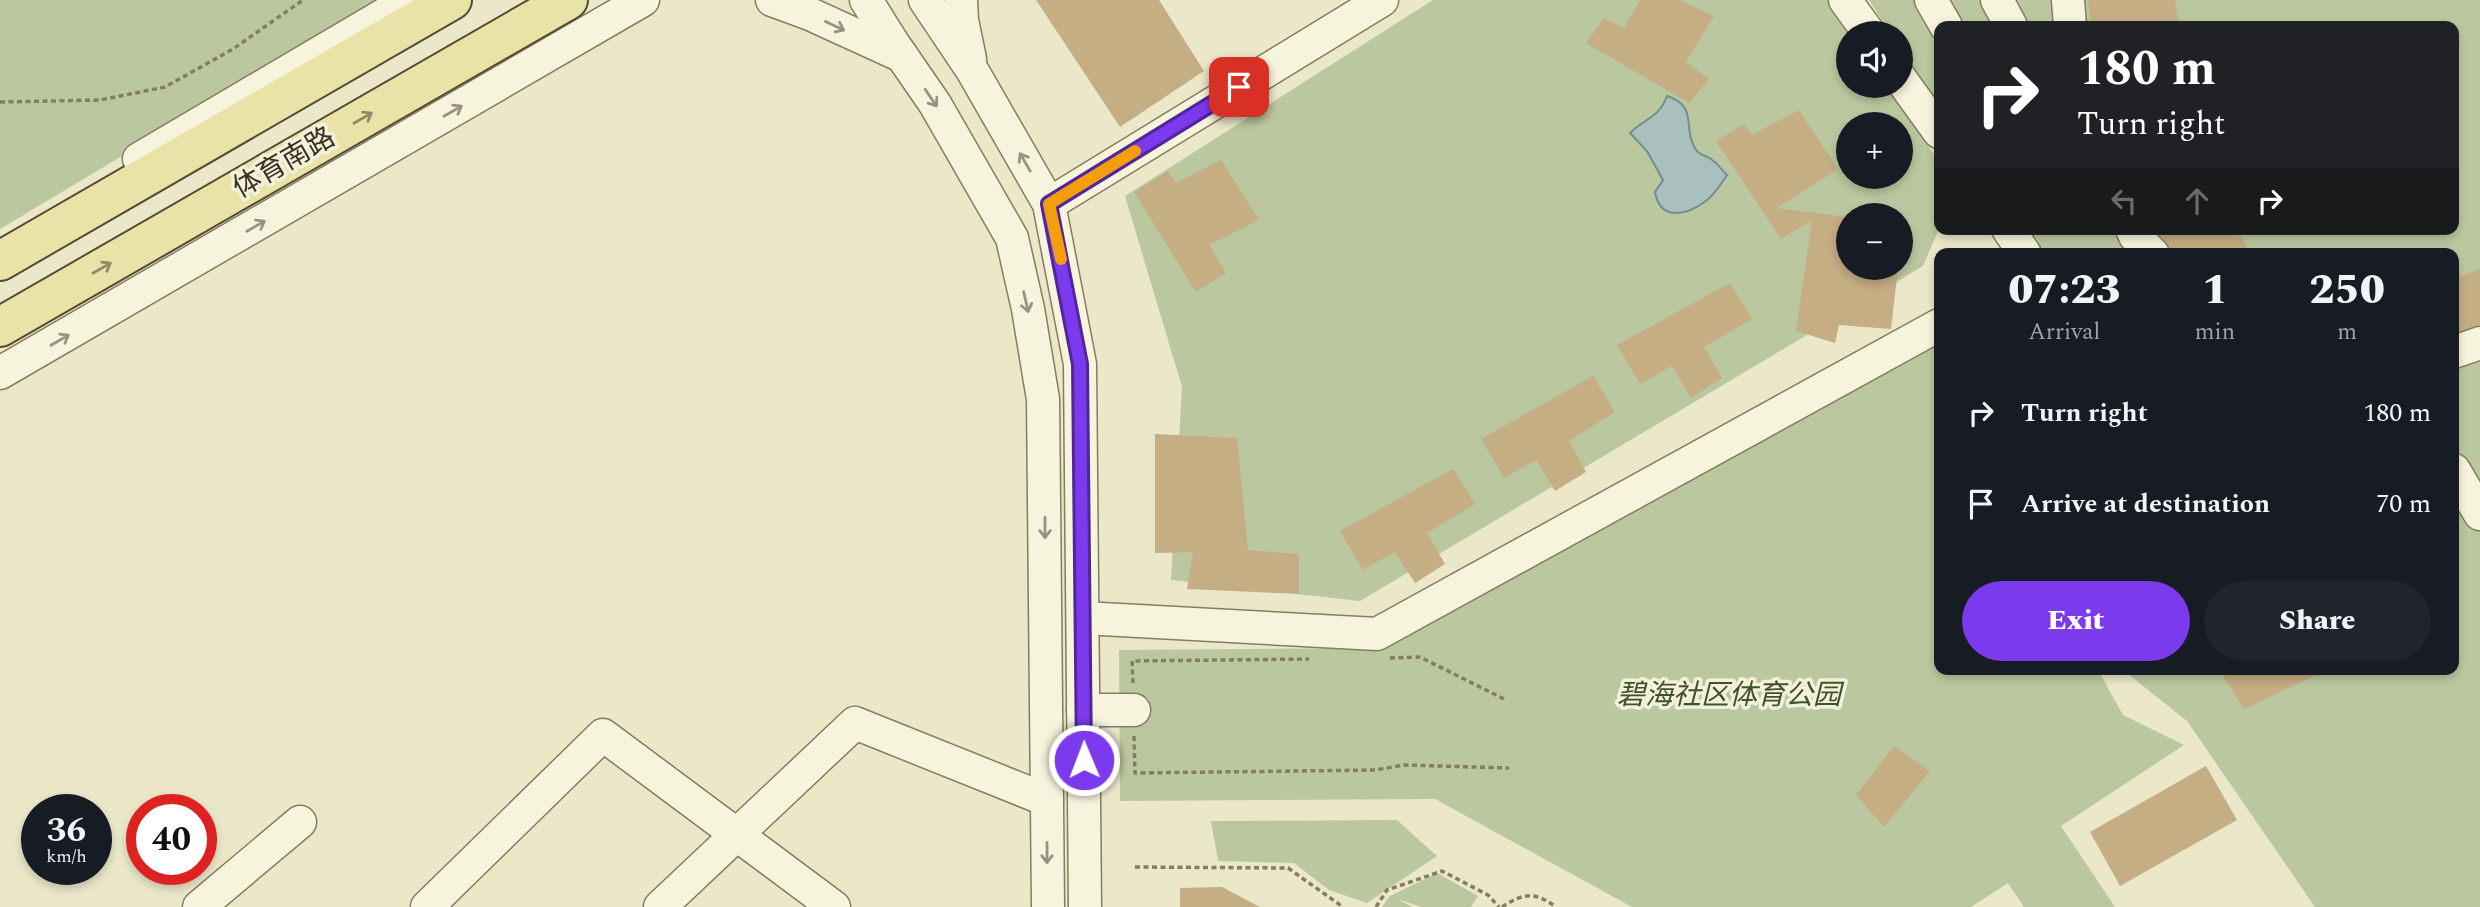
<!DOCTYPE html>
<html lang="en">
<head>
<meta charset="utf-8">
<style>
  :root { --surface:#171b24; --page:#20242c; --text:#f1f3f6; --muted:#9ea1a6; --accent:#7c3aed }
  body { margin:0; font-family:Spectral,"Noto Sans SC",serif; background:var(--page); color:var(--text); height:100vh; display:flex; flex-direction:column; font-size:26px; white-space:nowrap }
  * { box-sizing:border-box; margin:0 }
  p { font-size:23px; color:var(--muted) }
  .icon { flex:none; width:38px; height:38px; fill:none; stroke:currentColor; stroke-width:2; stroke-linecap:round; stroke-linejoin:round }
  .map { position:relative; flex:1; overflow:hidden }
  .drawer { position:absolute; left:1934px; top:248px; width:525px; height:427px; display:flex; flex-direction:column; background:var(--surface); border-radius:14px; box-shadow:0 4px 10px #0003 }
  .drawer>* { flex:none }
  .hud { position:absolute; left:1934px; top:21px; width:525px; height:214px; border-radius:14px; box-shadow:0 4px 10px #0003; background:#202124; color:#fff; overflow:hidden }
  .buttons { position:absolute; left:1836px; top:21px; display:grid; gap:14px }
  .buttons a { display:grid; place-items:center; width:77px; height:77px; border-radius:50%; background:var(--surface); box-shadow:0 4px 10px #0003; font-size:35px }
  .speed { position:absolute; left:21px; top:794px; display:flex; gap:14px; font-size:35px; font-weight:700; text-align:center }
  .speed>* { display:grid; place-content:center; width:91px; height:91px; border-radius:50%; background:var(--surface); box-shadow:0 4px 10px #0003; line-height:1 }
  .speed small { font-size:18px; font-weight:400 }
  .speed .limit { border:10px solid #d22; background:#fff; color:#111 }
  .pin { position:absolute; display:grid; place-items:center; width:60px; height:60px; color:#fff; margin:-30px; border-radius:14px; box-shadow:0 4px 10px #0006 }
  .me { position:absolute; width:77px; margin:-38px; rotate:359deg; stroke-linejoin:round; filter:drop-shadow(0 0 5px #0008) }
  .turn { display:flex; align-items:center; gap:24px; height:147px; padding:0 28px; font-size:32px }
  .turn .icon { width:91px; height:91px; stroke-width:2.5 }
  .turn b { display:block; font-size:49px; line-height:60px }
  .lanes { display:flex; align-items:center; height:66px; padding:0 28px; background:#0003; justify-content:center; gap:35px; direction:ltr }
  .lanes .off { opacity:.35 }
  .eta { display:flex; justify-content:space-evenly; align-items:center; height:119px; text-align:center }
  .eta b { font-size:42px; font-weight:800; line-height:49px }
  .button { display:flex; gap:14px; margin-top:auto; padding:14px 28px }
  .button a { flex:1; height:80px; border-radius:42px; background:var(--accent); color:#fff; font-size:28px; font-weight:800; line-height:80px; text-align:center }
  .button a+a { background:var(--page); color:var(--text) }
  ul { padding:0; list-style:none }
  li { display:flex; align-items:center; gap:21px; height:91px; padding:0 28px }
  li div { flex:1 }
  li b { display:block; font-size:26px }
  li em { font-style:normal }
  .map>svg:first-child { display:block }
  .green { fill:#bbc89f; fill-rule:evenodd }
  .water { fill:#aac0be; stroke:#718e8d; stroke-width:2 }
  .building { fill:#c5ad84 }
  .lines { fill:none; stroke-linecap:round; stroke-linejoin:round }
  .minor-casing { stroke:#867c60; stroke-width:35 }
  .major-casing { stroke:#554a34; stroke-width:42 }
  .path { stroke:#867c60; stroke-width:3.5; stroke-dasharray:5 3.5; stroke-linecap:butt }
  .minor { stroke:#f6f4dd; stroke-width:32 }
  .major { stroke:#e9e3a7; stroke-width:38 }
  .oneway { stroke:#979380 }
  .oneway2 { stroke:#908a64 }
  .route-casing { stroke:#51269a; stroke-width:18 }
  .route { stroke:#7c3aed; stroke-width:12 }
  .slow { stroke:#f59e0b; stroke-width:12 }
  .labels { text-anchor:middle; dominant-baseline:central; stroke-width:7; stroke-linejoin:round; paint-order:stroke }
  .street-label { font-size:28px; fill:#383222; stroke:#f3f1d9 }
  .park-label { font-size:28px; font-style:italic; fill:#40522b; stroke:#f3f1d9 }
</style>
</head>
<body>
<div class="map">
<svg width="2480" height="907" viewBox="0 0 2480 907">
  <rect width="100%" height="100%" fill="#ebe8ca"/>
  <g class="green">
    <polygon points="0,0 383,0 0,229"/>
    <path d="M 1433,0 L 1829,0 L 1851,33 L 1848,33 L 1848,86 L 1887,86 L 1939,162 L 1939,229 L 1923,266 L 1360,601 L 1171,580 L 1182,387 L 1125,196 ZM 1848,124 L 1900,124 L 1900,177 L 1848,177 ZM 1848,215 L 1900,215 L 1900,268 L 1848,268 Z"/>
    <polygon points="1869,0 2480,0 2480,907 2315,907 2187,721 2123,670 2454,670 2454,254 2057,254 2018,239 2012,229 2454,229 2454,26 1939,26 1939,112 1901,50 1900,33 1890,33"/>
    <polygon points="1939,340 1939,670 2098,670 2123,715 2184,745 2061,826 2115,907 2024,907 2008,883 1971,907 1632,907 1435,799 1120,801 1119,650 1374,648"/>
    <polygon points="1397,820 1437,856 1367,903 1329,890 1294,863 1218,861 1211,821"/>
    <polygon points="1437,873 1478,896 1471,907 1421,907 1398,899 1412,907 1382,907 1390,896"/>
  </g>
  <path class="water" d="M 1667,96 C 1700,106 1681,131 1697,151 C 1700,155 1707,156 1711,159 C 1717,163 1722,170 1727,175 C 1721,184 1714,195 1706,201 C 1686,216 1660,221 1655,192 L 1663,180 L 1647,151 L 1630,133 C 1645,118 1659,118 1667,96 Z"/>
  <g class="building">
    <polygon points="1036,0 1159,0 1204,71 1120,127"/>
    <polygon points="1640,0 1680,0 1714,16 1686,62 1709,79 1689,103 1586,43 1604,18 1624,28"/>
    <polygon points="2088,0 2175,0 2179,26 2091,26"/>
    <polygon points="1799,110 1838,169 1777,208 1848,217 1848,268 1898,268 1891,329 1839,325 1835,343 1796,331 1812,220 1781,239 1716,141 1744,124 1752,135"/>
    <polygon points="1221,160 1259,220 1209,245 1226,273 1196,292 1134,192 1168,171 1176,183"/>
    <polygon points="2154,229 2236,229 2251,254 2176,254"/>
    <polygon points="2480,269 2480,325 2454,333 2454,279"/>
    <polygon points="1730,283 1752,319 1704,347 1722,378 1691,398 1672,366 1640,384 1617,345"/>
    <polygon points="1593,376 1615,412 1569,441 1586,472 1555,491 1536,460 1504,478 1481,439"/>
    <polygon points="1155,434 1237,438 1248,550 1299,554 1299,594 1187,589 1193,552 1155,553"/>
    <polygon points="1453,469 1475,504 1427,533 1445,564 1415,583 1395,552 1363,570 1340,531"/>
    <polygon points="2219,670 2327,670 2244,709"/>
    <polygon points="1894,746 1930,771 1884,827 1856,795"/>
    <polygon points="2206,766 2237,820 2120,886 2090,832"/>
    <polygon points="1222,887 1260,907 1180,907 1180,888"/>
  </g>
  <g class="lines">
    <g class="minor-casing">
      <g id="minor">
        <polyline points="772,0 810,14 902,56"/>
        <polyline points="866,0 893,43 935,104 1012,238 1028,309 1043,399 1048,907"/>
        <polyline points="925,0 972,70 1049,204 1080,364 1085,907"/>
        <polyline points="961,0 962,20 970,59"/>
        <polyline points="1845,0 1869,33"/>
        <polyline points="1931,0 1946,26"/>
        <polyline points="1997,0 2011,26"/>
        <polyline points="2068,0 2070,26"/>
        <polyline points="1900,78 1939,132"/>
        <polyline points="139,159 409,0"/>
        <polyline points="1049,204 1382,0"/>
        <polyline points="2008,229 2025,254"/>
        <polyline points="2132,229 2135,236 2153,254"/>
        <polyline points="2454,352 2480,343"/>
        <polyline points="0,373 643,0"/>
        <polyline points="2454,470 2480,514"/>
        <polyline points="1083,618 1377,634 1939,325"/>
        <polyline points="1083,710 1134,710"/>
        <polyline points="199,907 300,822"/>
        <polyline points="427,907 603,735 834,907"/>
        <polyline points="660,907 855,723 1047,800"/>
      </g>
    </g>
    <g class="major-casing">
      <g id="major">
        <polyline points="0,261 452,0"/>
        <polyline points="0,327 568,0"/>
      </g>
    </g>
    <g class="path">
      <polyline points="0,102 100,100 165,87 233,49 303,0"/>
      <polyline points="1390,658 1420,657 1504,699"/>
      <polyline points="1133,683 1132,661 1309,659"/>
      <polyline points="1134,736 1135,773 1375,770 1404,765 1509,768"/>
      <polyline points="1135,867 1288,868 1343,907"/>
      <polyline points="1376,907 1387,890 1442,871 1488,895 1499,907"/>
      <path d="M 1502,907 C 1524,893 1534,891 1556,907"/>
    </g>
    <use href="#minor" class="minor"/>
    <use href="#major" class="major"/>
  </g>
  <defs><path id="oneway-shaft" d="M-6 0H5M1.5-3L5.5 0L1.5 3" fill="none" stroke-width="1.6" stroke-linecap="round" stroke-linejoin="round" transform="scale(1.75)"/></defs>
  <g class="oneway">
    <use href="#oneway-shaft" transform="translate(835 26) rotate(25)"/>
    <use href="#oneway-shaft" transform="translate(931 98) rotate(56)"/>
    <use href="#oneway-shaft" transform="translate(453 111) rotate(-30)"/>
    <use href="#oneway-shaft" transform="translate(1025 162) rotate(-120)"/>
    <use href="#oneway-shaft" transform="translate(256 226) rotate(-30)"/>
    <use href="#oneway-shaft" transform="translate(1026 302) rotate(77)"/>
    <use href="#oneway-shaft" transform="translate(60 340) rotate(-30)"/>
    <use href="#oneway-shaft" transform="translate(1045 528) rotate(90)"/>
    <use href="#oneway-shaft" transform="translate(1047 853) rotate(90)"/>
  </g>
  <g class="oneway2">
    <use href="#oneway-shaft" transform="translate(363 118) rotate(-30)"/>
    <use href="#oneway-shaft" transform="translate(102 268) rotate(-30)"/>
  </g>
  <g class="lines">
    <g class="route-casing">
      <polyline id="route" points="1084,760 1080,364 1049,204 1239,87"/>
    </g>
    <use href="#route" class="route"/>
    <polyline class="slow" points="1061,259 1049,204 1135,151"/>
  </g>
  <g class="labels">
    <g class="street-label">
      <text transform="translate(284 163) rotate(-30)">体育南路</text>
    </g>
    <g class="park-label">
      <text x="1729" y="695">碧海社区体育公园</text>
    </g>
  </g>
</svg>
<div class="buttons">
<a><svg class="icon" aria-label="sound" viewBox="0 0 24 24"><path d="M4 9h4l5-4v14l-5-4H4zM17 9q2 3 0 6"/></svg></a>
<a>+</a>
<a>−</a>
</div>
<div class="speed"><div>36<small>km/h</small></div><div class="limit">40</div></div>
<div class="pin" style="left:1239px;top:87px;background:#d93025"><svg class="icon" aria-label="arrive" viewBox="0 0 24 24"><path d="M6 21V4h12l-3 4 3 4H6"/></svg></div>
<svg class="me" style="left:1084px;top:760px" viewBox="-20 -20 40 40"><circle r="17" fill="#7c3aed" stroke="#fff" stroke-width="3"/><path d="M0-11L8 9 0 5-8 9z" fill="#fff"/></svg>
<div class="hud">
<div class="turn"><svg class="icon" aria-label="right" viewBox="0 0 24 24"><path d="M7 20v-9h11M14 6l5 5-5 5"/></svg><div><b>180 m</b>Turn right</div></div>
<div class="lanes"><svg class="icon off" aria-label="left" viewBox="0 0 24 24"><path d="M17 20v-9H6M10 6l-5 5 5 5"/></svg><svg class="icon off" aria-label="ahead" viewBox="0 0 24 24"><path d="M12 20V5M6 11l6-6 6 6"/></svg><svg class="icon" aria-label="right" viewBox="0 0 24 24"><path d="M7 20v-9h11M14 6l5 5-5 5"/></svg></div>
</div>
<section class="drawer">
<div class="eta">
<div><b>07:23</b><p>Arrival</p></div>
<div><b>1</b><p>min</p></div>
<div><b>250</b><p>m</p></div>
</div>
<ul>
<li><svg class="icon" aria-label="right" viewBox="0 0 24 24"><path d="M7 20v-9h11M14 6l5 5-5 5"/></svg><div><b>Turn right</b></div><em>180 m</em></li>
<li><svg class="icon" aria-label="arrive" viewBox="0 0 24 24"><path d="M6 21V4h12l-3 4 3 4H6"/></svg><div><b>Arrive at destination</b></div><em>70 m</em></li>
</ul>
<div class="button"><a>Exit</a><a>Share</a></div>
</section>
</div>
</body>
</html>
